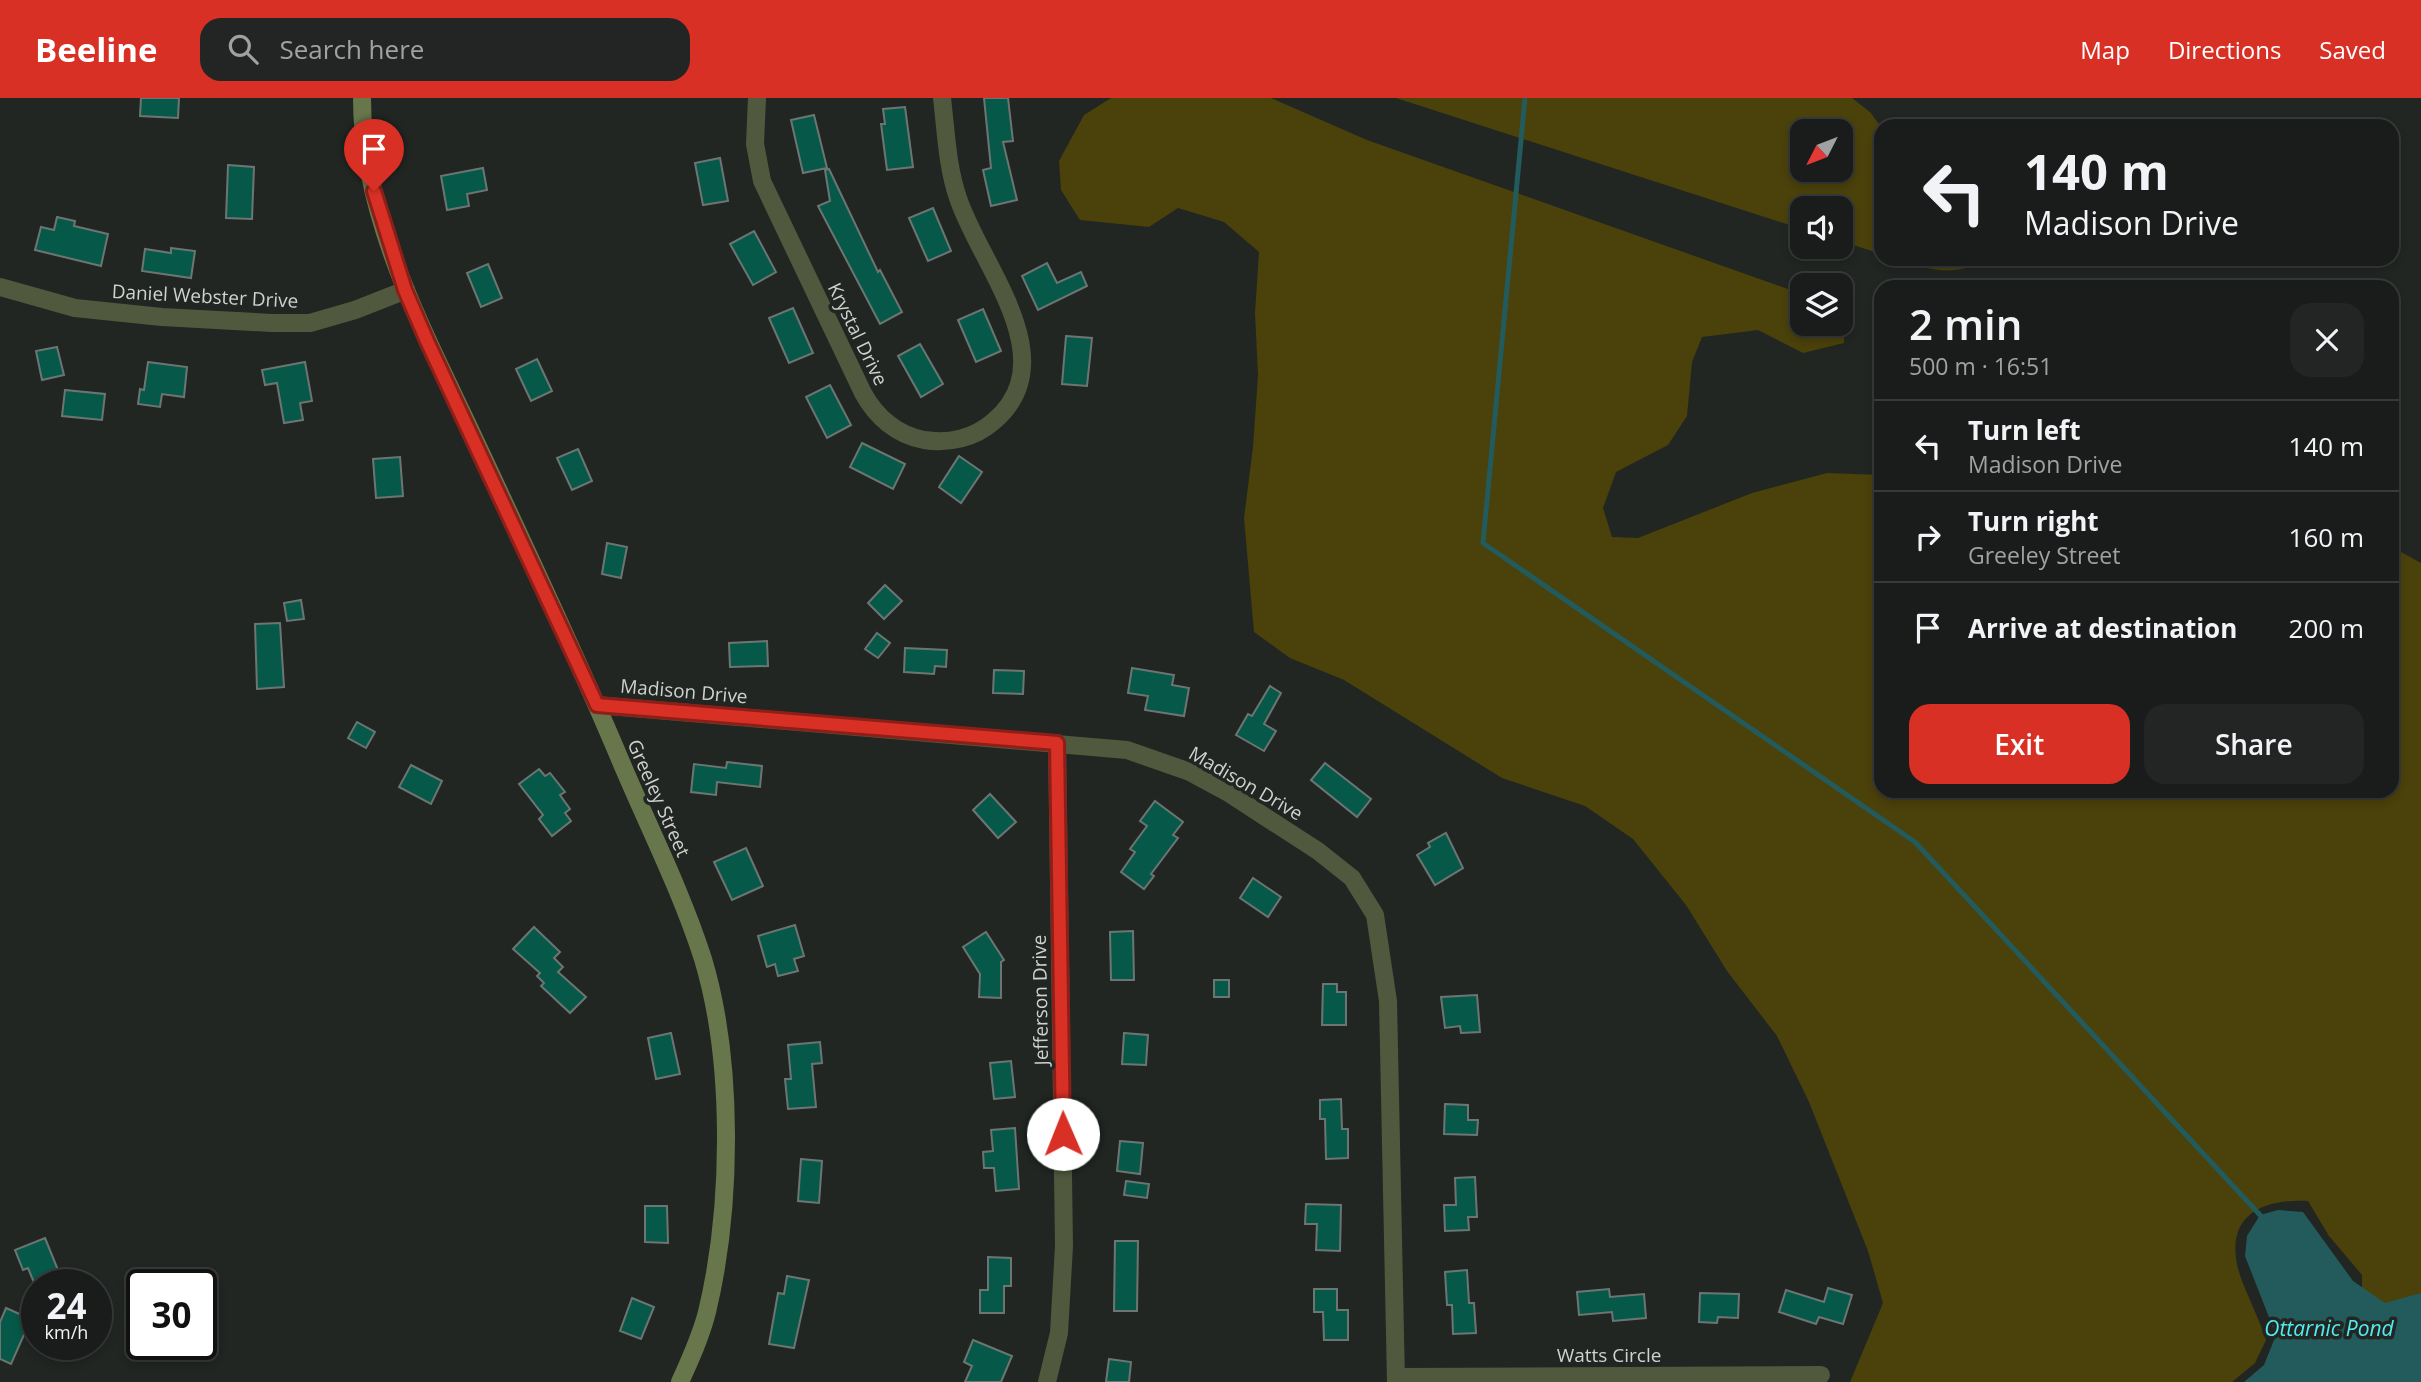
<!DOCTYPE html>
<html lang="en">
<head>
<meta charset="utf-8">
<style>
  :root { --surface:#191c1a; --page:#222523; --text:#f1f3f6; --muted:#9fa1a2; --line:#373a39; --accent:#d93025 }
  body { margin:0; font-family:"Open Sans",sans-serif; background:var(--page); color:var(--text); height:100vh; display:flex; flex-direction:column; font-size:26px; white-space:nowrap }
  * { box-sizing:border-box; margin:0 }
  p { font-size:23px; color:var(--muted) }
  .icon { flex:none; width:38px; height:38px; fill:none; stroke:currentColor; stroke-width:2; stroke-linecap:round; stroke-linejoin:round }
  .map { position:relative; flex:1; overflow:hidden }
  .drawer { position:absolute; left:1874px; top:182px; width:525px; height:518px; display:flex; flex-direction:column; background:var(--surface); border-radius:21px; box-shadow:0 4px 10px #0003,0 0 0 2px var(--line) }
  .drawer>* { flex:none }
  .hud { position:absolute; left:1874px; top:21px; width:525px; height:147px; border-radius:21px; box-shadow:0 4px 10px #0003,0 0 0 2px var(--line); background:#191c1a; color:var(--text); overflow:hidden }
  .needle { width:46px; rotate:228deg }
  .controls { position:absolute; left:1790px; top:21px; display:grid; gap:14px }
  .controls a { display:grid; place-items:center; width:63px; height:63px; border-radius:14px; background:var(--surface); box-shadow:0 4px 10px #0003,0 0 0 2px var(--line); font-size:35px }
  .speed { position:absolute; left:21px; top:1171px; display:flex; gap:14px; font-size:35px; font-weight:700; text-align:center }
  .speed>* { display:grid; place-content:center; width:91px; height:91px; border-radius:50%; background:var(--surface); box-shadow:0 4px 10px #0003,0 0 0 2px var(--line); line-height:1 }
  .speed small { font-size:18px; font-weight:400 }
  .speed .limit { border:4px solid #111; border-radius:10px; background:#fff; color:#111 }
  .pin { position:absolute; display:grid; place-items:center; width:60px; height:60px; color:#fff; margin:-72px -30px; border-radius:50% 50% 50% 0; rotate:-45deg; box-shadow:0 0 7px #0007 }
  .pin .icon { rotate:45deg }
  .me { position:absolute; width:77px; margin:-38px; rotate:359deg; stroke-linejoin:round; filter:drop-shadow(0 0 5px #0008) }
  .turn { display:flex; align-items:center; gap:24px; height:147px; padding:0 35px; font-size:32px }
  .turn .icon { width:91px; height:91px; stroke-width:2.5 }
  .turn b { display:block; font-size:49px; line-height:60px }
  .round { display:grid; place-items:center; flex:none; width:74px; height:74px; border-radius:21px; background:var(--page) }
  .summary { display:flex; align-items:center; justify-content:space-between; height:119px; padding:0 35px }
  h1 { font-size:42px; font-weight:600; line-height:52px }
  .cta { display:flex; gap:14px; margin-top:auto; padding:14px 35px }
  .cta a { flex:1; height:80px; border-radius:21px; background:var(--accent); color:#fff; font-size:28px; font-weight:600; line-height:80px; text-align:center }
  .cta a+a { background:var(--page); color:var(--text) }
  ul { padding:0; list-style:none }
  li { display:flex; align-items:center; gap:21px; height:91px; padding:0 35px; border-top:2px solid var(--line) }
  li div { flex:1 }
  li b { display:block; font-size:26px }
  li em { font-style:normal }
  header { display:flex; align-items:center; gap:42px; box-sizing:border-box; height:98px; padding:0 35px; background:var(--accent); color:#fff }
  header strong { font-size:33px }
  nav { display:flex; gap:38px; margin-inline-start:auto; font-size:24px }
  .search { width:490px; height:63px; background:var(--page); display:flex; align-items:center; gap:18px; box-sizing:border-box; padding:0 24px; border-radius:21px; color:var(--muted); font-size:26px }
  .map>svg:first-child { display:block }
  .green { fill:#4a410b; fill-rule:evenodd }
  .water { fill:#235b5c }
  .lines { fill:none; stroke-linecap:round; stroke-linejoin:round }
  .stream { stroke:#235b5c; stroke-width:5 }
  .building { fill:#065948; stroke:#6d7573; stroke-width:2 }
  .street { stroke:#50593e; stroke-width:18 }
  .secondary { stroke:#68764b; stroke-width:18 }
  .route-casing { stroke:#8d1f18; stroke-width:18 }
  .route { stroke:#d93025; stroke-width:12 }
  .labels { text-anchor:middle; dominant-baseline:central; stroke-width:7; stroke-linejoin:round; paint-order:stroke }
  .street-label { font-size:19px; fill:#cfd2cf; stroke:#212622 }
  .water-label { font-size:21px; font-style:italic; fill:#51ecf0; stroke:#212622 }
</style>
</head>
<body>
<header>
<strong>Beeline</strong>
<div class="search"><svg class="icon" aria-label="search" viewBox="0 0 24 24"><circle cx="10" cy="10" r="6"/><path d="M15 15l6 6"/></svg>Search here</div>
<nav><a>Map</a><a>Directions</a><a>Saved</a></nav>
</header>
<div class="map">
<svg width="2421" height="1284" viewBox="0 0 2421 1284">
  <rect width="100%" height="100%" fill="#212622"/>
  <g class="green">
    <path d="M 1111,0 L 1271,0 L 1367,42 L 1802,196 L 1802,226 L 1841,226 L 1841,210 L 1844,211 L 1844,245 L 1803,255 L 1758,232 L 1702,239 L 1692,264 L 1687,318 L 1668,347 L 1616,374 L 1603,410 L 1612,439 L 1638,440 L 1752,395 L 1827,375 L 1881,377 L 1881,693 L 2392,693 L 2392,449 L 2421,465 L 2421,1205 L 2362,1206 L 2362,1177 L 2329,1138 L 2308,1103 C 2270,1101 2230,1112 2236,1160 C 2238,1182 2259,1218 2266,1242 L 2255,1265 L 2232,1284 L 1850,1284 L 1883,1205 L 1868,1153 L 1809,1004 L 1777,938 L 1727,873 L 1686,807 L 1633,741 L 1585,708 L 1502,680 L 1344,582 L 1290,560 L 1254,534 L 1244,420 L 1253,349 L 1258,277 L 1255,215 L 1259,154 L 1224,124 L 1178,110 L 1149,129 L 1080,122 L 1061,92 L 1059,63 L 1084,17 Z"/>
    <path d="M 1396,0 L 1852,0 L 1870,14 L 1881,29 L 1881,156 L 1841,143 L 1841,110 L 1802,110 L 1802,131 ZM 1802,33 L 1841,33 L 1841,72 L 1802,72 Z"/>
    <path d="M 1896,161 L 1988,161 C 1953,180 1931,172 1896,161 Z"/>
  </g>
  <polygon class="water" points="2278,1112 2303,1114 2353,1183 2385,1205 2421,1195 2421,1284 2244,1284 2264,1267 2276,1237 2245,1158 2247,1138 2260,1117"/>
  <g class="lines">
    <polyline class="stream" points="1525,0 1483,445 1915,744 2260,1117"/>
  </g>
  <g class="building">
    <polygon points="141,0 179,0 178,20 140,18"/>
    <polygon points="984,0 1008,0 1013,43 1003,44 1017,102 991,108 983,72 991,70"/>
    <polygon points="905,9 913,69 887,72 881,26 885,26 883,11"/>
    <polygon points="814,17 827,70 803,75 791,22"/>
    <polygon points="720,60 728,103 703,107 695,65"/>
    <polygon points="228,67 254,69 252,121 226,120"/>
    <polygon points="483,70 487,92 467,96 469,108 447,112 441,78"/>
    <polygon points="829,71 878,174 880,172 902,214 880,226 818,108 830,103 825,72"/>
    <polygon points="933,110 951,153 928,163 909,120"/>
    <polygon points="57,119 75,123 74,128 108,136 101,168 35,152 41,129 54,132"/>
    <polygon points="754,133 776,174 753,187 730,146"/>
    <polygon points="171,150 195,153 191,180 142,173 145,151 171,155"/>
    <polygon points="1047,165 1057,185 1081,174 1087,188 1038,212 1022,178"/>
    <polygon points="488,166 502,200 481,209 467,175"/>
    <polygon points="793,210 813,255 789,265 769,220"/>
    <polygon points="983,211 1001,253 976,264 958,222"/>
    <polygon points="1066,238 1092,240 1087,288 1062,286"/>
    <polygon points="920,246 943,286 921,299 898,258"/>
    <polygon points="57,249 64,277 42,282 36,253"/>
    <polygon points="537,261 552,293 531,303 516,271"/>
    <polygon points="148,264 187,269 184,299 162,296 160,309 138,306 140,291 144,292"/>
    <polygon points="305,264 312,303 300,305 303,322 284,325 277,285 265,287 262,272"/>
    <polygon points="830,287 851,327 827,340 806,299"/>
    <polygon points="65,292 105,296 102,322 62,318"/>
    <polygon points="862,345 905,366 893,391 850,369"/>
    <polygon points="578,351 592,383 572,392 557,360"/>
    <polygon points="959,358 982,374 961,405 939,389"/>
    <polygon points="400,359 403,398 376,400 373,361"/>
    <polygon points="607,445 627,449 621,480 602,476"/>
    <polygon points="885,487 902,503 884,521 868,505"/>
    <polygon points="301,502 304,521 287,523 284,505"/>
    <polygon points="280,525 284,589 257,591 255,526"/>
    <polygon points="877,535 890,545 878,560 865,551"/>
    <polygon points="767,543 768,568 730,569 729,545"/>
    <polygon points="905,550 947,552 946,569 935,568 934,576 904,574"/>
    <polygon points="1132,570 1174,577 1172,587 1189,590 1184,618 1145,612 1148,598 1128,595"/>
    <polygon points="994,572 1024,573 1023,596 993,595"/>
    <polygon points="1270,588 1281,595 1264,626 1276,633 1264,653 1236,637 1248,616 1252,618"/>
    <polygon points="357,624 375,634 366,650 348,640"/>
    <polygon points="727,664 762,668 760,689 717,684 716,697 691,694 694,666 726,670"/>
    <polygon points="1325,665 1371,701 1357,719 1311,682"/>
    <polygon points="411,667 442,683 431,706 399,689"/>
    <polygon points="539,671 545,678 550,675 565,694 560,697 570,711 565,715 571,723 552,738 539,721 543,717 519,686"/>
    <polygon points="990,696 1016,724 998,740 973,712"/>
    <polygon points="1155,703 1183,724 1173,737 1178,740 1151,776 1154,778 1144,791 1121,774 1135,754 1130,751 1147,728 1140,723"/>
    <polygon points="1446,735 1463,770 1435,787 1417,757 1430,749 1428,745"/>
    <polygon points="746,750 763,788 732,802 714,764"/>
    <polygon points="1253,780 1281,799 1268,819 1240,800"/>
    <polygon points="795,827 804,858 794,861 798,873 778,878 775,866 767,869 758,838"/>
    <polygon points="534,829 560,854 554,860 563,869 558,874 586,899 570,915 541,888 544,885 537,878 540,875 513,851"/>
    <polygon points="1133,833 1134,882 1111,882 1110,834"/>
    <polygon points="986,834 1004,862 1001,864 1001,900 979,899 980,876 963,849"/>
    <rect x="1214" y="882" width="15" height="17"/>
    <polygon points="1323,886 1337,886 1337,894 1346,894 1346,927 1322,927"/>
    <polygon points="1477,897 1480,934 1461,935 1460,928 1445,930 1441,899"/>
    <polygon points="671,935 680,976 656,981 648,940"/>
    <polygon points="1124,935 1148,937 1146,967 1122,966"/>
    <polygon points="820,944 822,965 812,966 816,1009 788,1011 785,981 791,981 788,947"/>
    <polygon points="1011,963 1015,999 994,1001 990,965"/>
    <polygon points="1341,1001 1342,1031 1348,1031 1348,1060 1326,1061 1325,1021 1320,1021 1320,1002"/>
    <polygon points="1445,1006 1468,1007 1468,1022 1478,1022 1477,1037 1444,1036"/>
    <polygon points="1015,1030 1019,1091 996,1093 994,1070 984,1070 983,1054 993,1053 991,1032"/>
    <polygon points="1120,1043 1143,1045 1140,1076 1117,1073"/>
    <polygon points="801,1061 822,1063 819,1105 798,1103"/>
    <polygon points="1475,1079 1477,1119 1468,1119 1469,1132 1445,1133 1444,1107 1456,1107 1455,1080"/>
    <polygon points="1126,1083 1149,1086 1147,1100 1124,1097"/>
    <polygon points="1306,1106 1341,1107 1340,1153 1316,1152 1317,1126 1305,1126"/>
    <polygon points="645,1108 667,1108 668,1145 645,1144"/>
    <polygon points="45,1140 60,1177 35,1187 28,1170 23,1172 15,1152"/>
    <polygon points="1115,1143 1138,1143 1137,1213 1114,1213"/>
    <polygon points="988,1159 1011,1160 1011,1188 1004,1188 1004,1215 980,1215 980,1192 988,1192"/>
    <polygon points="1467,1172 1469,1205 1474,1205 1476,1235 1453,1236 1452,1207 1447,1207 1445,1174"/>
    <polygon points="787,1178 809,1182 794,1250 769,1246 778,1195 784,1196"/>
    <polygon points="1828,1190 1852,1197 1843,1226 1819,1219 1816,1226 1779,1214 1786,1192 1824,1204"/>
    <polygon points="1314,1191 1337,1191 1337,1212 1348,1212 1348,1242 1324,1242 1323,1214 1314,1214"/>
    <polygon points="1609,1191 1610,1199 1644,1196 1646,1220 1613,1223 1612,1214 1579,1217 1577,1194"/>
    <polygon points="1700,1195 1739,1196 1738,1220 1718,1219 1717,1225 1699,1224"/>
    <polygon points="632,1200 654,1209 641,1241 620,1233"/>
    <polygon points="6,1210 31,1221 11,1266 0,1261 0,1224"/>
    <polygon points="973,1242 1012,1258 1001,1284 965,1284 972,1268 964,1264"/>
    <polygon points="1109,1261 1131,1264 1129,1284 1106,1284"/>
  </g>
  <g class="lines">
    <g class="street">
      <path d="M 757,0 L 755,46 L 762,83 L 863,295 C 876,319 897,337 924,342 C 949,346 975,340 994,323 C 1066,261 980,167 958,100 C 947,68 946,33 942,0"/>
      <polyline points="0,189 75,210 162,219 272,225 310,225 355,212 406,192"/>
      <polyline points="597,607 1127,652 1190,674 1227,694 1318,753 1352,780 1375,817 1388,903 1396,1284"/>
      <polyline points="1397,1279 1821,1277"/>
      <polyline points="1047,1284 1059,1235 1064,1148 1057,645"/>
    </g>
    <path class="secondary" d="M 362,0 C 362,117 420,226 469,329 C 520,438 572,548 619,659 C 647,726 681,792 703,861 C 734,964 732,1110 707,1214 C 701,1238 690,1262 680,1284"/>
  </g>
  <g class="lines">
    <g class="route-casing">
      <polyline id="route" points="374,93 405,192 427,243 597,607 1057,645 1063,1036"/>
    </g>
    <use href="#route" class="route"/>
  </g>
  <g class="labels">
    <g class="street-label">
      <text transform="translate(205 198) rotate(3)">Daniel Webster Drive</text>
      <text transform="translate(858 236) rotate(64)">Krystal Drive</text>
      <text transform="translate(684 593) rotate(5)">Madison Drive</text>
      <text transform="translate(1246 685) rotate(30)">Madison Drive</text>
      <text transform="translate(659 700) rotate(66)">Greeley Street</text>
      <text transform="translate(1040 902) rotate(-91)">Jefferson Drive</text>
      <text x="1609" y="1257">Watts Circle</text>
    </g>
    <g class="water-label">
      <text x="2329" y="1230">Ottarnic Pond</text>
    </g>
  </g>
</svg>
<div class="controls">
<a><svg class="needle" viewBox="-14 -14 28 28"><path d="M0-13l5 13h-10z" fill="#e53935"/><path d="M0 13l5-13h-10z" fill="#9fa1a2"/></svg></a>
<a><svg class="icon" aria-label="sound" viewBox="0 0 24 24"><path d="M4 9h4l5-4v14l-5-4H4zM17 9q2 3 0 6"/></svg></a>
<a><svg class="icon" aria-label="layers" viewBox="0 0 24 24"><path d="M12 4l9 5-9 5-9-5zM3 14l9 5 9-5"/></svg></a>
</div>
<div class="speed"><div>24<small>km/h</small></div><div class="limit">30</div></div>
<div class="pin" style="left:374px;top:93px;background:#d93025"><svg class="icon" aria-label="arrive" viewBox="0 0 24 24"><path d="M6 21V4h12l-3 4 3 4H6"/></svg></div>
<svg class="me" style="left:1063px;top:1036px" viewBox="-20 -20 40 40"><circle r="19" fill="#fff"/><path d="M0-13L10 11 0 6-10 11z" fill="#d93025"/></svg>
<div class="hud">
<div class="turn"><svg class="icon" aria-label="left" viewBox="0 0 24 24"><path d="M17 20v-9H6M10 6l-5 5 5 5"/></svg><div><b>140 m</b>Madison Drive</div></div>
</div>
<section class="drawer">
<div class="summary"><div><h1>2 min</h1><p>500 m · 16:51</p></div><a class="round"><svg class="icon" aria-label="close" viewBox="0 0 24 24"><path d="M6 6l12 12M18 6L6 18"/></svg></a></div>
<ul>
<li><svg class="icon" aria-label="left" viewBox="0 0 24 24"><path d="M17 20v-9H6M10 6l-5 5 5 5"/></svg><div><b>Turn left</b><p>Madison Drive</p></div><em>140 m</em></li>
<li><svg class="icon" aria-label="right" viewBox="0 0 24 24"><path d="M7 20v-9h11M14 6l5 5-5 5"/></svg><div><b>Turn right</b><p>Greeley Street</p></div><em>160 m</em></li>
<li><svg class="icon" aria-label="arrive" viewBox="0 0 24 24"><path d="M6 21V4h12l-3 4 3 4H6"/></svg><div><b>Arrive at destination</b></div><em>200 m</em></li>
</ul>
<div class="cta"><a>Exit</a><a>Share</a></div>
</section>
</div>
</body>
</html>
